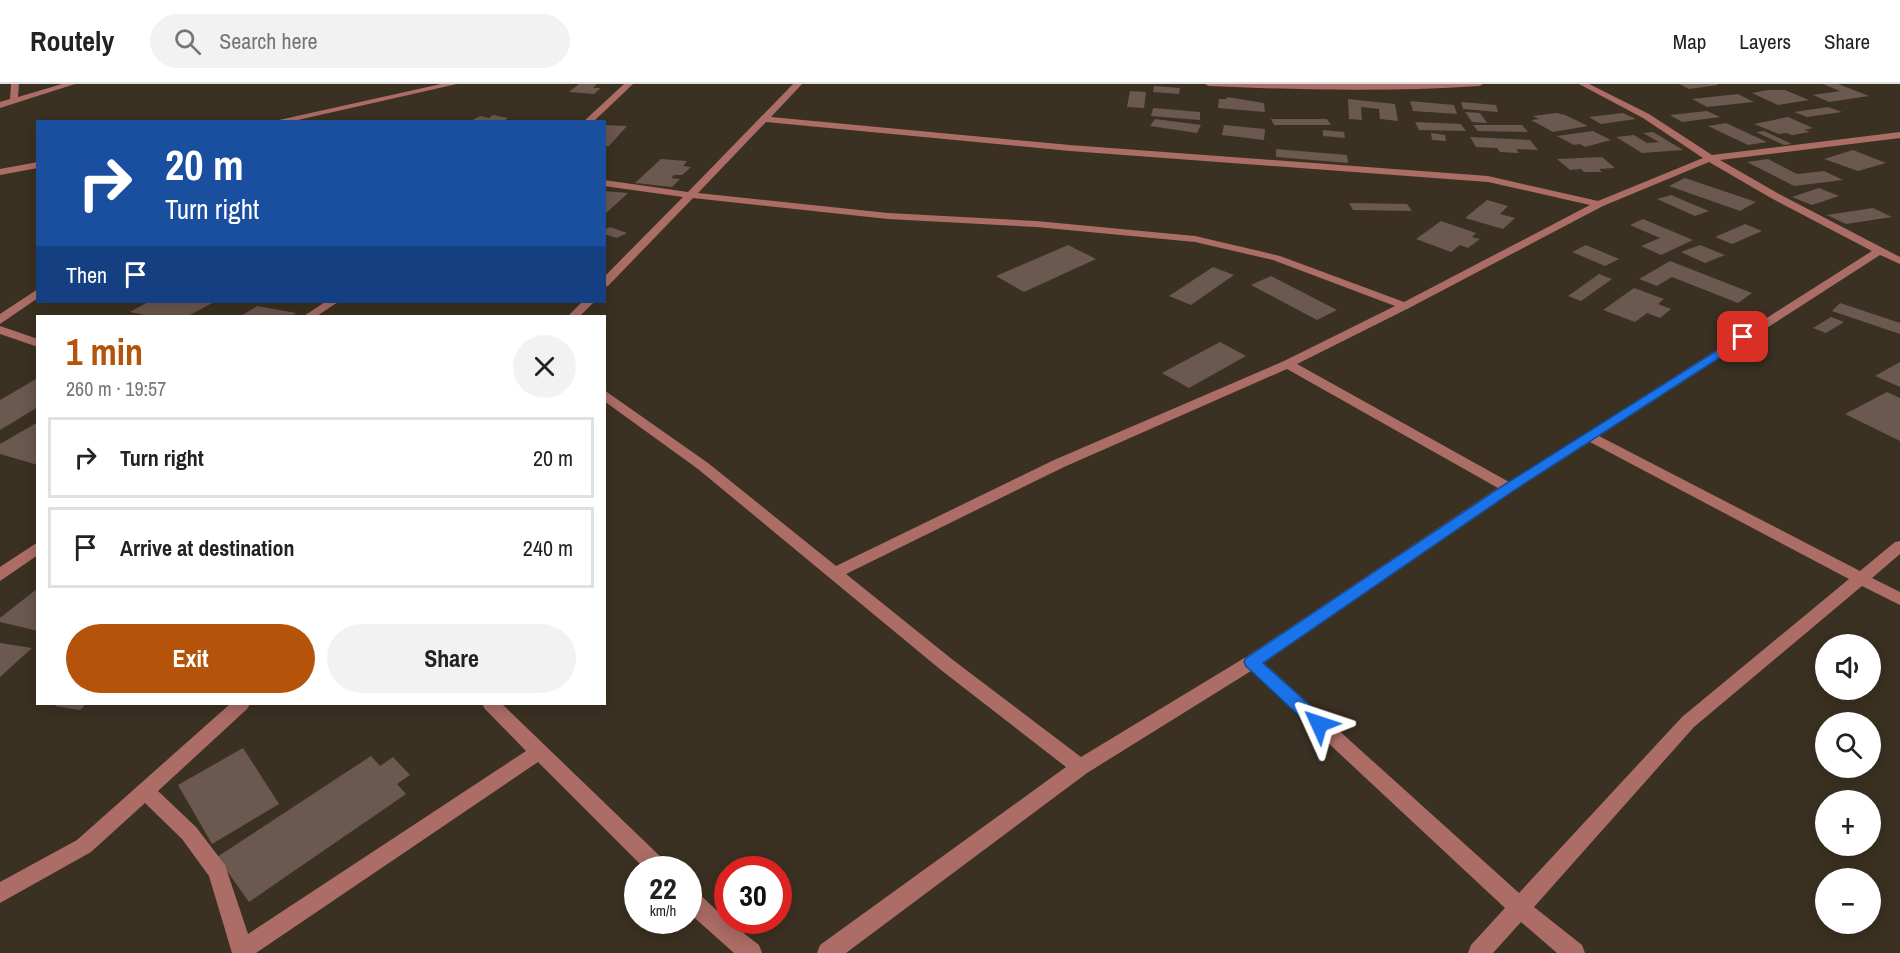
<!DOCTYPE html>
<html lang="en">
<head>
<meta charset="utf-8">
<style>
  :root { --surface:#fff; --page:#f2f2f2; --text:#222; --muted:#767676; --line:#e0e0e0; --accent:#b45309 }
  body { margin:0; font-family:"Archivo Narrow",sans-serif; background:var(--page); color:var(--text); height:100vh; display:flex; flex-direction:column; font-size:22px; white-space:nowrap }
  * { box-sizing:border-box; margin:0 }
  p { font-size:20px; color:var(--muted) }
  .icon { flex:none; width:33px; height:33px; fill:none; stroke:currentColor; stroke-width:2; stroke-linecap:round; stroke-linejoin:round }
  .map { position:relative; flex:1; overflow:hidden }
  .drawer { position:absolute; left:36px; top:231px; width:570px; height:390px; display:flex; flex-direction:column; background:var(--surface); border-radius:0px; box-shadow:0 3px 15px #0003 }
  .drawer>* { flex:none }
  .top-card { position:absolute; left:36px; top:36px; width:570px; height:183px; border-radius:0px; box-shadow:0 3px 15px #0003; background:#1a4fa0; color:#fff; overflow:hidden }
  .tools { position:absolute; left:1815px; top:550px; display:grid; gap:12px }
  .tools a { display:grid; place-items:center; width:66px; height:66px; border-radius:50%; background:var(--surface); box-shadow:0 3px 15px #0003; font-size:30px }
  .speed { position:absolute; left:624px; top:772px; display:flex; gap:12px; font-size:30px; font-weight:700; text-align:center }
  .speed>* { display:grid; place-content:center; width:78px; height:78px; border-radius:50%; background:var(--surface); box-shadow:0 3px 15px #0003; line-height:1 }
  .speed small { font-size:15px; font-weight:400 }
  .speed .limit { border:9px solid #d22; background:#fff; color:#111 }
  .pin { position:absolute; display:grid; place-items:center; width:51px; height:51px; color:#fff; margin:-26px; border-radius:12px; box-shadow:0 3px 9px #0006 }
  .me { position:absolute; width:66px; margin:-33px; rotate:312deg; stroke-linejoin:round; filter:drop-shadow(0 0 4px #0008) }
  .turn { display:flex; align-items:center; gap:21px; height:126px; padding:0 30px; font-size:27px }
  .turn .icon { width:78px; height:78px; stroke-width:2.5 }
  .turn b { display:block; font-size:42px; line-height:51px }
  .then { display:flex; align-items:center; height:57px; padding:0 30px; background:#0003; gap:12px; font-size:22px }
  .round { display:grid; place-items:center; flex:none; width:63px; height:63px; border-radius:32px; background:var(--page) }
  .overview { display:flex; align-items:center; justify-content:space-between; height:102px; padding:0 30px }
  h1 { font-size:36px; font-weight:700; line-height:45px; color:var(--accent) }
  .primary-button { display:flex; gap:12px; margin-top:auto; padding:12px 30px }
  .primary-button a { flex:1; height:69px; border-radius:36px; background:var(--accent); color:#fff; font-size:24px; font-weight:700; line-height:69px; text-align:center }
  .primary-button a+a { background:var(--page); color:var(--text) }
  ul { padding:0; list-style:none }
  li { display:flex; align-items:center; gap:18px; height:81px; margin:0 12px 9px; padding:0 18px; border:3px solid var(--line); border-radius:0px }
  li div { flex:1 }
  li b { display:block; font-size:22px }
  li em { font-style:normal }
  header { display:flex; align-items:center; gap:36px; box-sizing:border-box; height:84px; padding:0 30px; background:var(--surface); border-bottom:2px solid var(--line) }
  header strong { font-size:28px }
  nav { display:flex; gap:33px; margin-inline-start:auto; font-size:21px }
  .search { width:420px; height:54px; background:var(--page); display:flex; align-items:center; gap:15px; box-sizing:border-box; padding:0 21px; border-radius:33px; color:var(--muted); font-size:22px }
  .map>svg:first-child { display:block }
  .building { fill:#6b584f }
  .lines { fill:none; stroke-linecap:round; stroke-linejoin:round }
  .minor { fill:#ac6d66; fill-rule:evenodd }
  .route { fill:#1a73e8; stroke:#114b97; stroke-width:1.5 }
</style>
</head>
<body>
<header>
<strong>Routely</strong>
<div class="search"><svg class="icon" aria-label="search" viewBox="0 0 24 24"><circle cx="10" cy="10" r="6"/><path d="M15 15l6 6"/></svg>Search here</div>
<nav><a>Map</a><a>Layers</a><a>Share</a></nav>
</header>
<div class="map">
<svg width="1900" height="869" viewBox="0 0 1900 869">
  <rect width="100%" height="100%" fill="#3b3122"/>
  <g class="building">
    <polygon points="579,0 597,0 593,4 601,4 594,10 569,8"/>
    <polygon points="1679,0 1718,0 1718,1 1689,5"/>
    <polygon points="1823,0 1838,0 1869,12 1829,18 1813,11 1840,7"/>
    <polygon points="1154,2 1180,4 1179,10 1153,8"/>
    <polygon points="1768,6 1785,6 1809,16 1778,21 1752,9"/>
    <polygon points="1130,7 1146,8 1144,24 1127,23"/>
    <polygon points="1738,10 1754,18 1707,23 1692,15"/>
    <polygon points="1227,13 1264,19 1265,28 1218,24 1219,15 1227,15"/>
    <polygon points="1348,15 1395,20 1398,37 1380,35 1379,25 1361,23 1362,36 1349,35"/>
    <polygon points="1410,17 1454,21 1457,30 1413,27"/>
    <polygon points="1461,18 1496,21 1498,28 1463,25"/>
    <polygon points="1828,23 1842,28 1807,33 1794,28"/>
    <polygon points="1153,24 1200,28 1200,36 1151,32"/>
    <polygon points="1707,27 1720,33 1682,38 1670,31"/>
    <polygon points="1465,28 1480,29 1487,39 1472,38"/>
    <polygon points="1556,29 1565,31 1588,42 1553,48 1531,36 1539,35 1533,32"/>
    <polygon points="1623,29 1636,35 1601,40 1589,33"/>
    <polygon points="493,31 508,34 502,38 469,38 480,32 489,34"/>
    <polygon points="1788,33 1813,44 1804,46 1810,48 1792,51 1786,49 1779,50 1754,40"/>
    <polygon points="1155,35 1201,41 1197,49 1150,42"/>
    <polygon points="1271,35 1327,35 1331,41 1274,41"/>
    <polygon points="1415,38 1461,40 1466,47 1419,46"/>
    <polygon points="1726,39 1767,58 1748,61 1708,42"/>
    <polygon points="604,41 627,42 609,62 604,62"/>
    <polygon points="1224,41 1265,45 1264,56 1222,51"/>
    <polygon points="1473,41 1522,41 1528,48 1478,47"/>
    <polygon points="1323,46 1344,48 1345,54 1323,52"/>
    <polygon points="1593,47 1611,56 1585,63 1580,60 1574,61 1557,52"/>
    <polygon points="1764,47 1792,60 1784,61 1756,48"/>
    <polygon points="1653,48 1683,66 1642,69 1616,53 1634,51 1647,59 1659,58 1643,49"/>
    <polygon points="1431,49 1445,51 1446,57 1432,56"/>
    <polygon points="1470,53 1530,56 1538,66 1516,65 1519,69 1500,68 1497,64 1476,63"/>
    <polygon points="1276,65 1347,71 1348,79 1276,73"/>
    <polygon points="1853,66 1886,79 1858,87 1824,75"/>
    <polygon points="1602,73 1615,84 1599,85 1602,88 1584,88 1581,85 1570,86 1557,75"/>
    <polygon points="661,75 687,77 683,82 691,83 682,91 674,91 671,94 680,95 672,103 635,99"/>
    <polygon points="1768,75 1797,90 1824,87 1843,96 1794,102 1747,78"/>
    <polygon points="1685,94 1756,118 1740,127 1669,102"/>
    <polygon points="1819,104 1839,112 1812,121 1792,113"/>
    <polygon points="604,107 628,109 604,131"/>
    <polygon points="1671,111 1709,127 1695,132 1657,115"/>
    <polygon points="1487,116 1508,122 1500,130 1515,134 1503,145 1465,134"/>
    <polygon points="1349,119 1407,120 1412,127 1353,126"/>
    <polygon points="1873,124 1892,133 1846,140 1827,131"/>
    <polygon points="1643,135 1693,156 1661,171 1641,162 1660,154 1630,141"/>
    <polygon points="1441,137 1476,149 1472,153 1480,155 1468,164 1460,161 1451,168 1416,155"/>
    <polygon points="1745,140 1762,147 1732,160 1715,153"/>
    <polygon points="610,143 627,149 617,154 604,150 604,146"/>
    <polygon points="1068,161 1096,175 1024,208 996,192"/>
    <polygon points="1586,161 1619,175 1605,182 1572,168"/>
    <polygon points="1700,161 1725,171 1705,179 1681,168"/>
    <polygon points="1670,177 1752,209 1738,219 1672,193 1657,202 1639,195"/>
    <polygon points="1213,183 1234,191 1191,221 1169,212"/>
    <polygon points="1599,190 1612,195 1581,217 1568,212"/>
    <polygon points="1271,192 1337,226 1317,236 1251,201"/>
    <polygon points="1634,204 1664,215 1658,220 1671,225 1660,234 1647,229 1635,238 1603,226"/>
    <polygon points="148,218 214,218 188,232 149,232 130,228"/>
    <polygon points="1840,219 1900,239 1900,250 1832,227"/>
    <polygon points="257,222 296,229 291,232 241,232"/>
    <polygon points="1831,233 1844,238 1826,249 1813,244"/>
    <polygon points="1220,258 1246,272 1189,304 1162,289"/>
    <polygon points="1900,278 1900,303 1875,292"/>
    <polygon points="36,295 38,323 0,346 0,316"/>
    <polygon points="1887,308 1900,314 1900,357 1845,330"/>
    <polygon points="38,338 38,381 0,370 0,360"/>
    <polygon points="38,504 38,547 0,538 0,534"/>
    <polygon points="0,559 32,564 0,593"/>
    <polygon points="58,620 86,620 80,626 55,622"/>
    <polygon points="243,664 279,720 212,760 178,701"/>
    <polygon points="371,672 380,682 393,673 410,691 397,700 406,710 249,818 217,773"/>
  </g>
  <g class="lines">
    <g class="minor">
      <polygon points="11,0 19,0 18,13 62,0 75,0 0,24 0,18 10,15"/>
      <polygon points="441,0 457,0 289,38 270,38"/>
      <polygon points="624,0 633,0 593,38 583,38"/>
      <path d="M 793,0 L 802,0 L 771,33 L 1070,61 L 1488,92 L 1598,117 L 1703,74 L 1643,34 L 1579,0 L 1589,0 L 1649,30 L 1712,71 L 1900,48 L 1900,54 L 1720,76 L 1779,110 L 1900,173 L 1900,180 L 1880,171 L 1599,352 L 1860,487 L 1895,458 L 1900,457 L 1900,470 L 1872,494 L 1900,508 L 1900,521 L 1862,502 L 1694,643 L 1534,823 L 1582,861 L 1585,869 L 1557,869 L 1521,838 L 1493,869 L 1468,869 L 1471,861 L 1505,824 L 1251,587 L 1087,689 L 846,869 L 817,869 L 820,861 L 1066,683 L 941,586 L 698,385 L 604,317 L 604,306 L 708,379 L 836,482 L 1054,376 L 1284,277 L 1395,222 L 1273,176 L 1195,158 L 1036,143 L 888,135 L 693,114 L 608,202 L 604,203 L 604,193 L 683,113 L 604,102 L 604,96 L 688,108 ZM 766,38 L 1070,67 L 1488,98 L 1590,121 L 1404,218 L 1280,172 L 1195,152 L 1036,137 L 888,129 L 698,109 ZM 1709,78 L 1771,114 L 1872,167 L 1509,398 L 1297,280 L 1409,224 L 1603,122 ZM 1287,285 L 1498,404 L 1246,573 L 1081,673 L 953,576 L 846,490 L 1064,383 ZM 1590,358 L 1849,495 L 1682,633 L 1519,809 L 1264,579 L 1514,407 Z"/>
      <path d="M 1205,0 L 1483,0 L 1479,2 C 1389,8 1299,6 1209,2 Z"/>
      <polygon points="38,78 38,84 0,91 0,85"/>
      <polygon points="38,205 38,214 0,240 0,230"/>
      <polygon points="325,218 338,218 317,232 304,232"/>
      <polygon points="582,218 594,218 580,232 568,232"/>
      <polygon points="0,242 38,255 38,263 0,250"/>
      <polygon points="38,458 38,471 0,497 0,483"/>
      <polygon points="230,620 250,620 247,625 158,707 196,743 225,781 248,850 526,667 485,625 482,620 502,620 667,779 670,786 646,786 538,678 256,869 232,869 209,792 182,755 145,719 91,768 0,819 0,798 77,756"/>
      <polygon points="688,803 695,806 728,837 759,861 762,869 734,869 688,828"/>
    </g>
  </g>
  <polygon class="route" points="1743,250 1749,253 1747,256 1513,407 1263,579 1325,635 1328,640 1325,645 1319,646 1313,645 1246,582 1244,578 1246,574 1504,401"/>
</svg>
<div class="tools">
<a><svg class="icon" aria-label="sound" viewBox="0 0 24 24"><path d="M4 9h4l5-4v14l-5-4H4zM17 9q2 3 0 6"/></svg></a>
<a><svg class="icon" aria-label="search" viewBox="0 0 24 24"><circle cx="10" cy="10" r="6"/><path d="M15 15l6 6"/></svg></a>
<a>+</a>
<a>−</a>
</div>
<div class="speed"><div>22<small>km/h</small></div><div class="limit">30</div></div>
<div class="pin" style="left:1743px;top:253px;background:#d93025"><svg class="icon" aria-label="arrive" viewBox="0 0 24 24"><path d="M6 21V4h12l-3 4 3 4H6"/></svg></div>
<svg class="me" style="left:1319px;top:640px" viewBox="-20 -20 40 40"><path d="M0-17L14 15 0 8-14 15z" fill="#1a73e8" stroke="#fff" stroke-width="4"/></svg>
<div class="top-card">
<div class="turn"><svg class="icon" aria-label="right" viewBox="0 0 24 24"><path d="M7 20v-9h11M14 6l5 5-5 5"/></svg><div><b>20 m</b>Turn right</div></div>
<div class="then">Then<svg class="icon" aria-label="arrive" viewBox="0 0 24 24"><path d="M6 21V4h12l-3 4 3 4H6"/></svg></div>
</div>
<section class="drawer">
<div class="overview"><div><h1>1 min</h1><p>260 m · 19:57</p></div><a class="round"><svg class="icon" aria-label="close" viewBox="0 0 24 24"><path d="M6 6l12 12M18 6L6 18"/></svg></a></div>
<ul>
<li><svg class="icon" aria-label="right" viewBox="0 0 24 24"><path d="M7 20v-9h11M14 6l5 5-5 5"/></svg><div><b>Turn right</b></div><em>20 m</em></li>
<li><svg class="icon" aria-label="arrive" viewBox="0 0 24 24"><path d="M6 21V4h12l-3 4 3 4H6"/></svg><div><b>Arrive at destination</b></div><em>240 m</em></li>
</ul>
<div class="primary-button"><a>Exit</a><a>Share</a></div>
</section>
</div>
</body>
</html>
